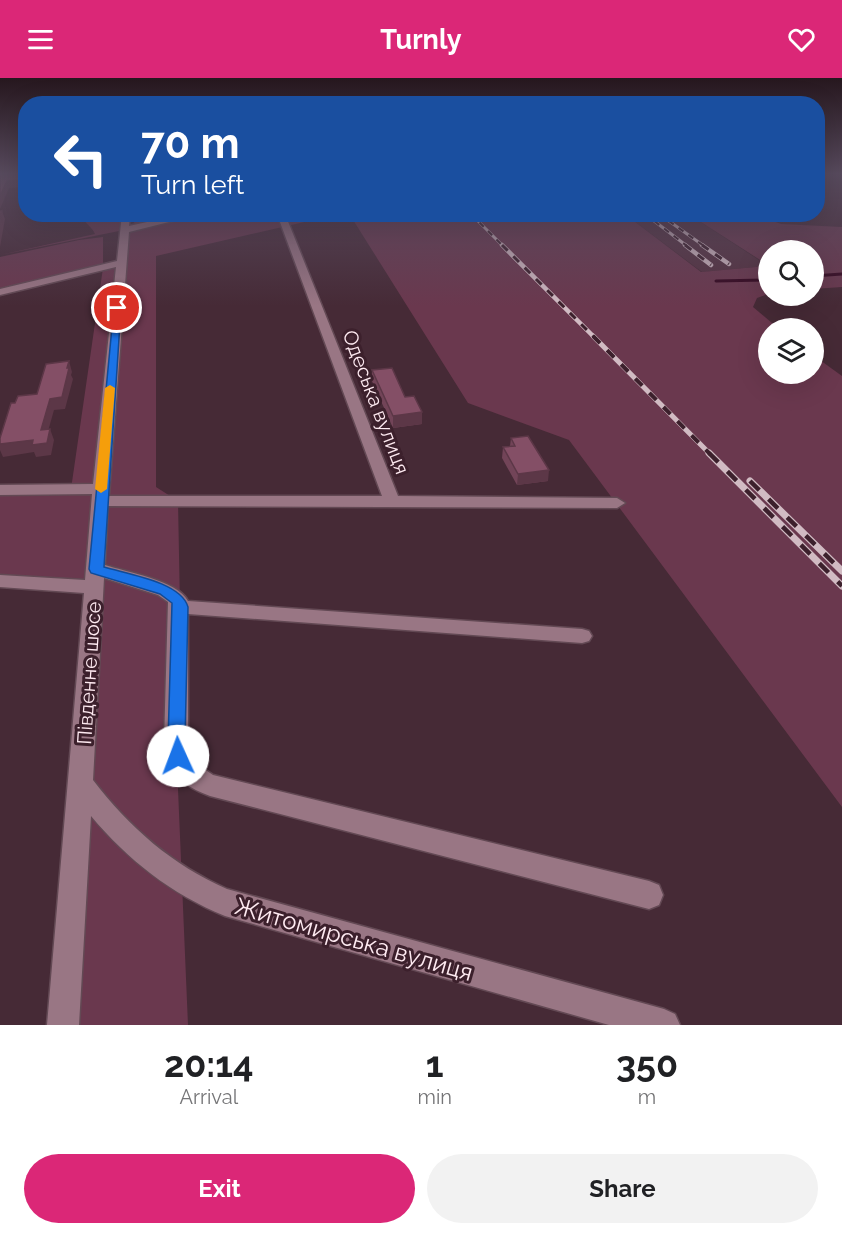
<!DOCTYPE html>
<html lang="en">
<head>
<meta charset="utf-8">
<style>
  :root { --surface:#fff; --page:#f2f2f2; --text:#202124; --muted:#757577; --accent:#db2777 }
  body { margin:0; font-family:Raleway,sans-serif; background:var(--page); color:var(--text); height:100vh; display:flex; flex-direction:column; font-size:22px; white-space:nowrap }
  * { box-sizing:border-box; margin:0 }
  p { font-size:20px; color:var(--muted) }
  .icon { flex:none; width:33px; height:33px; fill:none; stroke:currentColor; stroke-width:2; stroke-linecap:round; stroke-linejoin:round }
  .map { position:relative; height:947px; overflow:hidden }
  .drawer { display:flex; flex-direction:column; background:var(--surface); flex:1 }
  .drawer>* { flex:none }
  .guide { position:absolute; left:18px; top:18px; width:807px; height:126px; border-radius:24px; box-shadow:0 6px 24px #0002; background:#1a4fa0; color:#fff; overflow:hidden }
  .buttons { position:absolute; left:758px; top:162px; display:grid; gap:12px }
  .buttons a { display:grid; place-items:center; width:66px; height:66px; border-radius:50%; background:var(--surface); box-shadow:0 6px 24px #0002; font-size:30px }
  .pin { position:absolute; display:grid; place-items:center; width:51px; height:51px; color:#fff; margin:-26px; border:3px solid #fff; border-radius:50%; box-shadow:0 2px 6px #0007 }
  .me { position:absolute; width:66px; margin:-33px; rotate:358deg; stroke-linejoin:round; filter:drop-shadow(0 0 4px #0008) }
  .turn { display:flex; align-items:center; gap:21px; height:126px; padding:0 24px; font-size:27px }
  .turn .icon { width:78px; height:78px; stroke-width:2.5 }
  .turn b { display:block; font-size:42px; line-height:51px }
  .eta { display:flex; justify-content:space-evenly; align-items:center; height:102px; text-align:center }
  .eta b { font-size:36px; font-weight:700; line-height:42px }
  .primary-button { display:flex; gap:12px; margin-top:auto; padding:12px 24px }
  .primary-button a { flex:1; height:69px; border-radius:36px; background:var(--accent); color:#fff; font-size:24px; font-weight:700; line-height:69px; text-align:center }
  .primary-button a+a { background:var(--page); color:var(--text) }
  header { display:flex; justify-content:space-between; align-items:center; height:78px; padding:0 24px; background:var(--accent); color:#fff; font-size:27px; font-weight:700 }
  .map>svg:first-child { display:block }
  .built { fill:#543241 }
  .green { fill:#6a384e }
  .lines { fill:none; stroke-linecap:round; stroke-linejoin:round }
  .stream { stroke:#34071f; stroke-width:3 }
  .minor-casing { stroke:#634954; stroke-width:3 }
  .minor { fill:#997684; fill-rule:evenodd }
  .rail-far3-casing { stroke:#d1bbc3; stroke-width:3 }
  .rail-far2-casing { stroke:#d1bbc3; stroke-width:4.5 }
  .rail-far1-casing { stroke:#d1bbc3; stroke-width:5 }
  .rail-casing { stroke:#d1bbc3; stroke-width:7 }
  .rail-far3 { stroke:#3c202c; stroke-width:2; stroke-dasharray:6; stroke-linecap:butt }
  .rail-far2 { stroke:#3c202c; stroke-width:3; stroke-dasharray:8; stroke-linecap:butt }
  .rail-far1 { stroke:#3c202c; stroke-width:4; stroke-dasharray:10; stroke-linecap:butt }
  .rail { stroke:#3c202c; stroke-width:4.5; stroke-dasharray:13; stroke-linecap:butt }
  .wall { fill:#724458 }
  .shaded-wall { fill:#5c3747 }
  .building { fill:#844f66; stroke:#5c3747; stroke-width:1.5 }
  .route { fill:#1a73e8; stroke:#114b97; stroke-width:1.5 }
  .slow { fill:#f59e0b }
  .labels { text-anchor:middle; dominant-baseline:central; stroke-width:6; stroke-linejoin:round; paint-order:stroke }
  .street-label { font-size:20px; fill:#feeaf1; stroke:#3c202c }
  .near-street-label { font-size:24px; fill:#feeaf1; stroke:#3c202c }
</style>
</head>
<body>
<header><svg class="icon" aria-label="menu" viewBox="0 0 24 24"><path d="M4 6h16M4 12h16M4 18h16"/></svg>Turnly<svg class="icon" aria-label="heart" viewBox="0 0 24 24"><path d="M12 20l-8-8c-3-5 5-10 8-4 3-6 11-1 8 4z"/></svg></header>
<div class="map">
<svg width="842" height="947" viewBox="0 0 842 947">
  <rect width="100%" height="100%" fill="#462a36"/>
  <polygon class="built" points="626,137 690,137 768,188 702,194"/>
  <g class="green">
    <polygon points="198,136 335,137 156,178 156,409 178,423 180,529 176,664 188,947 63,947 95,509 0,503 0,412 71,411 103,190 0,214 0,179 79,162 103,159 103,189 121,185 125,152 141,147 134,145 135,137 158,137 158,143"/>
    <path d="M 84,137 L 121,137 L 119,153 L 0,177 L 95,156 C 92,149 85,145 82,139 Z"/>
    <polygon points="350,137 626,137 701,194 768,188 768,216 757,220 753,229 778,250 768,250 768,296 813,296 813,277 842,298 842,729 569,362 468,325"/>
    <polygon points="690,137 757,137 781,146 842,149 842,209 813,211 813,172 768,172 768,187"/>
  </g>
  <g class="lines">
    <g class="stream">
      <polyline points="813,198 842,196"/>
      <polyline points="716,203 768,202"/>
    </g>
    <g class="minor-casing">
      <path id="minor" d="M 122,136 L 130,136 L 129,148 L 183,136 L 201,136 L 129,154 L 109,418 L 382,418 L 277,136 L 285,136 L 398,418 L 617,420 L 625,425 L 617,430 L 108,428 L 105,487 C 126,494 177,502 188,523 L 582,551 L 589,553 L 592,558 L 589,563 L 582,565 L 188,536 L 188,664 L 194,684 L 213,697 L 649,803 L 659,807 L 663,817 L 659,827 L 649,831 L 210,718 C 182,708 168,694 164,664 L 168,524 L 158,517 L 104,500 L 93,702 C 129,749 172,787 227,811 L 664,931 L 675,936 L 680,947 L 609,947 L 225,838 C 171,816 128,782 91,738 L 79,947 L 47,947 L 84,515 L 0,509 L 0,497 L 85,502 L 92,416 L 0,417 L 0,407 L 93,406 L 116,189 L 0,217 L 0,211 L 117,183 Z"/>
    </g>
    <use href="#minor" class="minor"/>
    <g class="rail-far3-casing">
      <g id="rail-far3">
        <polyline points="471,136 503,168"/>
        <polyline points="645,136 687,168"/>
        <polyline points="659,136 704,168"/>
      </g>
    </g>
    <g class="rail-far2-casing">
      <g id="rail-far2">
        <polyline points="502,167 595,260"/>
        <polyline points="685,167 711,187"/>
        <polyline points="702,167 729,186"/>
      </g>
    </g>
    <g class="rail-far1-casing">
      <polyline id="rail-far1" points="593,258 710,376"/>
    </g>
    <g class="rail-casing">
      <g id="rail">
        <polyline points="709,375 842,508"/>
        <polyline points="750,403 842,493"/>
      </g>
    </g>
    <use href="#rail-far3" class="rail-far3"/>
    <use href="#rail-far2" class="rail-far2"/>
    <use href="#rail-far1" class="rail-far1"/>
    <use href="#rail" class="rail"/>
  </g>
  <g class="wall">
    <polygon points="372,292 405,319 422,346 393,350 372,303"/>
    <polygon points="511,360 548,403 517,407 502,380 503,369 510,368"/>
  </g>
  <g class="shaded-wall">
    <polygon points="24,96 26,96 26,104 23,109 9,110 0,131 0,118 7,103"/>
    <polygon points="2,133 5,141 0,169 0,144"/>
    <polygon points="69,283 72,294 71,297 73,301 65,331 54,332 45,364 41,352 50,321 67,290"/>
    <polygon points="422,334 422,346 393,350 393,338"/>
    <polygon points="50,351 54,362 51,377 36,379 34,374 3,379 0,372 0,366 33,362"/>
    <polygon points="549,392 548,403 517,407 518,396"/>
  </g>
  <g class="building">
    <polygon points="0,96 24,96 21,102 7,103 0,118"/>
    <polygon points="0,133 2,133 0,144"/>
    <polygon points="69,283 67,290 69,290 62,319 50,321 41,352 50,351 47,365 32,367 33,362 0,366 0,360 11,325 15,325 18,318 37,316 46,286"/>
    <polygon points="392,290 405,319 414,318 422,334 393,338 372,292"/>
    <polygon points="528,358 549,392 518,396 503,369 515,368 511,360"/>
  </g>
  <linearGradient id="sky" x2="0" y2="1"><stop stop-color="#26171e"/><stop offset="0.42" stop-color="#574a5d"/><stop offset="1" stop-color="#574a5d" stop-opacity="0"/></linearGradient>
  <rect width="842" height="228" fill="url(#sky)"/>
  <path class="route" d="M 114,228 L 121,230 L 104,489 C 127,496 181,504 188,529 L 185,664 L 187,678 L 184,684 L 178,686 L 172,684 L 168,664 L 172,525 L 160,516 L 91,495 L 89,491 Z"/>
  <polygon class="slow" points="110,307 115,310 107,411 101,415 95,411 105,310"/>
  <g class="labels">
    <g class="street-label">
      <text transform="translate(376 324) rotate(69)">Одеська вулиця</text>
      <text transform="translate(89 595) rotate(-86)">Південне шосе</text>
    </g>
    <g class="near-street-label">
      <text transform="translate(354 861) rotate(16)">Житомирська вулиця</text>
    </g>
  </g>
</svg>
<div class="buttons">
<a><svg class="icon" aria-label="search" viewBox="0 0 24 24"><circle cx="10" cy="10" r="6"/><path d="M15 15l6 6"/></svg></a>
<a><svg class="icon" aria-label="layers" viewBox="0 0 24 24"><path d="M12 4l9 5-9 5-9-5zM3 14l9 5 9-5"/></svg></a>
</div>
<div class="pin" style="left:117px;top:230px;background:#d93025"><svg class="icon" aria-label="arrive" viewBox="0 0 24 24"><path d="M6 21V4h12l-3 4 3 4H6"/></svg></div>
<svg class="me" style="left:178px;top:678px" viewBox="-20 -20 40 40"><circle r="19" fill="#fff"/><path d="M0-13L10 11 0 6-10 11z" fill="#1a73e8"/></svg>
<div class="guide">
<div class="turn"><svg class="icon" aria-label="left" viewBox="0 0 24 24"><path d="M17 20v-9H6M10 6l-5 5 5 5"/></svg><div><b>70 m</b>Turn left</div></div>
</div>
</div>
<section class="drawer">
<div class="eta">
<div><b>20:14</b><p>Arrival</p></div>
<div><b>1</b><p>min</p></div>
<div><b>350</b><p>m</p></div>
</div>
<div class="primary-button"><a>Exit</a><a>Share</a></div>
</section>
</body>
</html>
